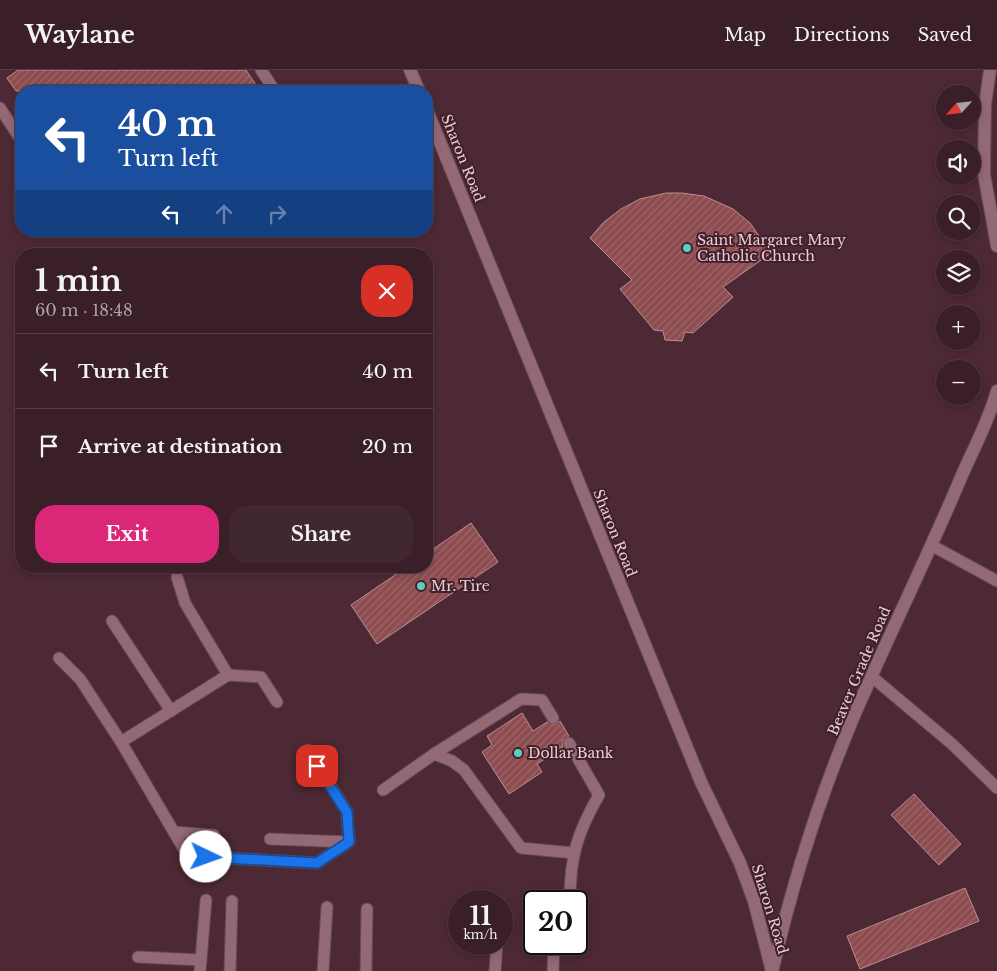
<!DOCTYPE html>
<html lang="en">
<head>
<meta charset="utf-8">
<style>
  :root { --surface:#3a1f28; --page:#412730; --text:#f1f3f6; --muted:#aba2a8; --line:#543d45; --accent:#db2777 }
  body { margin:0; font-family:"Libre Baskerville",serif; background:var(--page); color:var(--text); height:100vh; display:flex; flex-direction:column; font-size:19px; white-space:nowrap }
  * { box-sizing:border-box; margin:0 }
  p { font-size:16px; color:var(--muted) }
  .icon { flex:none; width:28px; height:28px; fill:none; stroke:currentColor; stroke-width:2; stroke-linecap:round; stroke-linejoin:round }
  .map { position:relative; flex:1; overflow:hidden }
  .side { position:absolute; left:15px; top:178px; width:418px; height:325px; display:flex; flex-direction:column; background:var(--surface); border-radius:20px; box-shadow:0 2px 8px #0003,0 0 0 1px var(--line) }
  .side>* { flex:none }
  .guide { position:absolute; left:15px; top:15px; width:418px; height:152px; border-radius:20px; box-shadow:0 2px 8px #0003,0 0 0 1px var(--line); background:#1a4fa0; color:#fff; overflow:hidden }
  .needle { width:32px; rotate:243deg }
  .tools { position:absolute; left:936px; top:15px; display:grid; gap:10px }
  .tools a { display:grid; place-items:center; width:45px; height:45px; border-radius:50%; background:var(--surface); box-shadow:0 2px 8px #0003,0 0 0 1px var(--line); font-size:25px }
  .speed { position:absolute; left:448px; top:820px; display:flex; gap:10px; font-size:25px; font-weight:700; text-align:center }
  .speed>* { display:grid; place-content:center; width:65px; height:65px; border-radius:50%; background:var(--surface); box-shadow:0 2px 8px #0003,0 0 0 1px var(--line); line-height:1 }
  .speed small { font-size:12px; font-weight:400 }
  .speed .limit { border:2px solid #111; border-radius:8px; background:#fff; color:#111 }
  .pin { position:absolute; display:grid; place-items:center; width:42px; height:42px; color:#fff; margin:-21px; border-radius:10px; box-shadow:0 2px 8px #0006 }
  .me { position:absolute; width:55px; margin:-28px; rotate:93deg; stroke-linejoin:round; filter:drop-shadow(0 0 4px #0008) }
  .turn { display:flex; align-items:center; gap:18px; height:105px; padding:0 20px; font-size:22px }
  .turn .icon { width:65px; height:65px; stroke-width:2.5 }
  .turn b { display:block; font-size:35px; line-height:42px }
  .lanes { display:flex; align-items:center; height:48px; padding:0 20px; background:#0003; justify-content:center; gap:25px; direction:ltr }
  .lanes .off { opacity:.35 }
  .round { display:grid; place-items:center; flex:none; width:52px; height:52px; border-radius:20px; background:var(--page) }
  .summary { display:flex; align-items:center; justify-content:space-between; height:85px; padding:0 20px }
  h1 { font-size:30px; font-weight:700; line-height:38px }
  .button { display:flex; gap:10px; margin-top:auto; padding:10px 20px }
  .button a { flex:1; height:58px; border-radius:20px; background:var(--accent); color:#fff; font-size:20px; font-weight:700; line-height:58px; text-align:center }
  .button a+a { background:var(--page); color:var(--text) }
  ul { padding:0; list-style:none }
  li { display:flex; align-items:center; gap:15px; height:75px; padding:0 20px; border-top:1px solid var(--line) }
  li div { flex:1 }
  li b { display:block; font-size:19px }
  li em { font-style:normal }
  header { display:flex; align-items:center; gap:30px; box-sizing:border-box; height:70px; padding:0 25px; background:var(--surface); border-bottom:1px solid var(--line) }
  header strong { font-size:24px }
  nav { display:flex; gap:28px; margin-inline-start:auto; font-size:18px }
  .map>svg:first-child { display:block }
  .building { fill:url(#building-hatch); stroke:#bc8e8e }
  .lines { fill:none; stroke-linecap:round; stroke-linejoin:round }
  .lane-casing { stroke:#674954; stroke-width:13 }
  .secondary-casing { stroke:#674954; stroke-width:14 }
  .lane { stroke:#936976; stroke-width:11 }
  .secondary { stroke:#936976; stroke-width:12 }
  .route-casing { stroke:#114b97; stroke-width:12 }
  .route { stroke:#1a73e8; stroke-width:9 }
  .poi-dot { fill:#5eceb8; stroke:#421f2b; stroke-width:2 }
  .labels { text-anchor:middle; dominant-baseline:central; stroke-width:4; stroke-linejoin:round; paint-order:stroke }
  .street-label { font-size:14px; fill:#e6ced5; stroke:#421f2b }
  .poi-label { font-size:14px; fill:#e6ced5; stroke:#421f2b; text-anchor:start }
</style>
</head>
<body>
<header>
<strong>Waylane</strong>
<nav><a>Map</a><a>Directions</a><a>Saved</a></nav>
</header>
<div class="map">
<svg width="997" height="901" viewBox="0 0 997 901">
  <defs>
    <pattern id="building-hatch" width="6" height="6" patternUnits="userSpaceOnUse" patternTransform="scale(1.25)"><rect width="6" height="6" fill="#8d4d50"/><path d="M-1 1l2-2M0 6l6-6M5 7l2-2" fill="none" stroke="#9d6568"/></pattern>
  </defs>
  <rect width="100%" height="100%" fill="#4d2935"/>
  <g class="building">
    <polygon points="18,0 246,0 260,21 16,21 7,8"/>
    <polygon points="666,123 682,123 704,126 733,139 750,153 771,183 723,217 733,227 693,263 685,262 682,271 665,270 663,261 654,260 620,219 632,210 590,168 604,152 621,139 640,129"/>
    <polygon points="471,453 498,492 377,574 351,535 408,496 426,496 426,484"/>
    <polygon points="522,643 533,661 547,652 554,655 560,651 569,666 562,670 563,677 537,694 542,702 509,724 482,682 492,675 487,666"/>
    <polygon points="914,724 961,774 939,795 891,745"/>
    <polygon points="965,818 979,851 860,899 847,866"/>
  </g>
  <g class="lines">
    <g class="lane-casing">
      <g id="lane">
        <polyline points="261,0 275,21"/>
        <polyline points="0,38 21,70"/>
        <polyline points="931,475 997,511"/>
        <polyline points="112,551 171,641"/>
        <polyline points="59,588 80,609 121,672 228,605 185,533 177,507"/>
        <polyline points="228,605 261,607 277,632"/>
        <polyline points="871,606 952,674 997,718"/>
        <polyline points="121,672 188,786 317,793 349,772 347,742 308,680"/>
        <path d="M 569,673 L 599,725 C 577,763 570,787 570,831"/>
        <polyline points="434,684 452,691 464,700 521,778 574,783"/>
        <polyline points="383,720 434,684 521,629 542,630 553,648"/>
        <polyline points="174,762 214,765"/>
        <polyline points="270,769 349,772"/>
        <polyline points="138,887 201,890"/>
        <polyline points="200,901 206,830"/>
        <polyline points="230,901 232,831"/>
        <polyline points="323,901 327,837"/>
        <polyline points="366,901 367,839"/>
        <polyline points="495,901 497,874"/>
        <polyline points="553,901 554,874"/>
      </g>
    </g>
    <g class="secondary-casing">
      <g id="secondary">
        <polyline points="410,0 419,21"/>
        <polyline points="990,0 985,35 984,104 997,176"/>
        <polyline points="426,38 701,712 740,793 754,831 772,901"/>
        <path d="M 773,898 C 796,798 829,698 872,605 C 902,538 934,472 962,405 C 974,378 989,350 997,321"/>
      </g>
    </g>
    <use href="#lane" class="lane"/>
    <use href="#secondary" class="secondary"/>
  </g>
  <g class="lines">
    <g class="route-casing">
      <polyline id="route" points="206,787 317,793 349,772 347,742 317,696"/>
    </g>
    <use href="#route" class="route"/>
  </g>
  <g class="poi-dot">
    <circle cx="687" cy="178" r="5"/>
    <circle cx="421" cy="516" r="5"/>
    <circle cx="518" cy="683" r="5"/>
  </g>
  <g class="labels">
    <g class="street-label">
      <text transform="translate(463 88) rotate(68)">Sharon Road</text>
      <text transform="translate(615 463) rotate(68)">Sharon Road</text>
      <text transform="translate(859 601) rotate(-67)">Beaver Grade Road</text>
      <text transform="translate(770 839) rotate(73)">Sharon Road</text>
    </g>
    <g class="poi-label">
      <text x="697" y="170">Saint Margaret Mary<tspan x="697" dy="16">Catholic Church</tspan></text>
      <text x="431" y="516">Mr. Tire</text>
      <text x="528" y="683">Dollar Bank</text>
    </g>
  </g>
</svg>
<div class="tools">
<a><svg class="needle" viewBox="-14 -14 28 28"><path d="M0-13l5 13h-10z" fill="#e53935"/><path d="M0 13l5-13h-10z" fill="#aba2a8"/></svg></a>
<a><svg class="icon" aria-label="sound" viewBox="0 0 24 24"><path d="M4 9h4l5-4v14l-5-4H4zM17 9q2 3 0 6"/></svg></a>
<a><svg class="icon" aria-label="search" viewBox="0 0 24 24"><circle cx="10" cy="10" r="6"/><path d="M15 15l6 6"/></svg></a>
<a><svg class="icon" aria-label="layers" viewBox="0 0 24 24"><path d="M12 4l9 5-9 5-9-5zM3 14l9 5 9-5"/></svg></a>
<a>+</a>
<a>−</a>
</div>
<div class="speed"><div>11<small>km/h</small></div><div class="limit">20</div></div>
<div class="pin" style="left:317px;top:696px;background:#d93025"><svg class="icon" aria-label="arrive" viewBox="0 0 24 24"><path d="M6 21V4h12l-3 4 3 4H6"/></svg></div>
<svg class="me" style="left:206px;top:787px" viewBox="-20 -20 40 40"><circle r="19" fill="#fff"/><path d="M0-13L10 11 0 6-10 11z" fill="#1a73e8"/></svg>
<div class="guide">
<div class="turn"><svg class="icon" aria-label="left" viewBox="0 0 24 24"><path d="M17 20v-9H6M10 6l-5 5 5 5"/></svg><div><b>40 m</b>Turn left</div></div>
<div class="lanes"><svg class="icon" aria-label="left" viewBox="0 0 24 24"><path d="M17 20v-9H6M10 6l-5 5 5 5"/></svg><svg class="icon off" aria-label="ahead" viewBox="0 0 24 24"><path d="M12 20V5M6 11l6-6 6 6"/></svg><svg class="icon off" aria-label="right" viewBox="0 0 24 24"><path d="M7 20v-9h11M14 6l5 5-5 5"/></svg></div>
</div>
<section class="side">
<div class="summary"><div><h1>1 min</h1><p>60 m · 18:48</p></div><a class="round" style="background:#d93025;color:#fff"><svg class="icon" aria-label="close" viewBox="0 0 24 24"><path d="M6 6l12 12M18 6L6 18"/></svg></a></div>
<ul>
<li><svg class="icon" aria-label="left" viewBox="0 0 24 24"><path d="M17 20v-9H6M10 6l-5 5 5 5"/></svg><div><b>Turn left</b></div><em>40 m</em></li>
<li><svg class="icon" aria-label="arrive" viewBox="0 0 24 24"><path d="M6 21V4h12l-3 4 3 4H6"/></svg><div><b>Arrive at destination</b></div><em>20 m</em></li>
</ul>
<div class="button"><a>Exit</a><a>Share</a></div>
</section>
</div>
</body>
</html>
